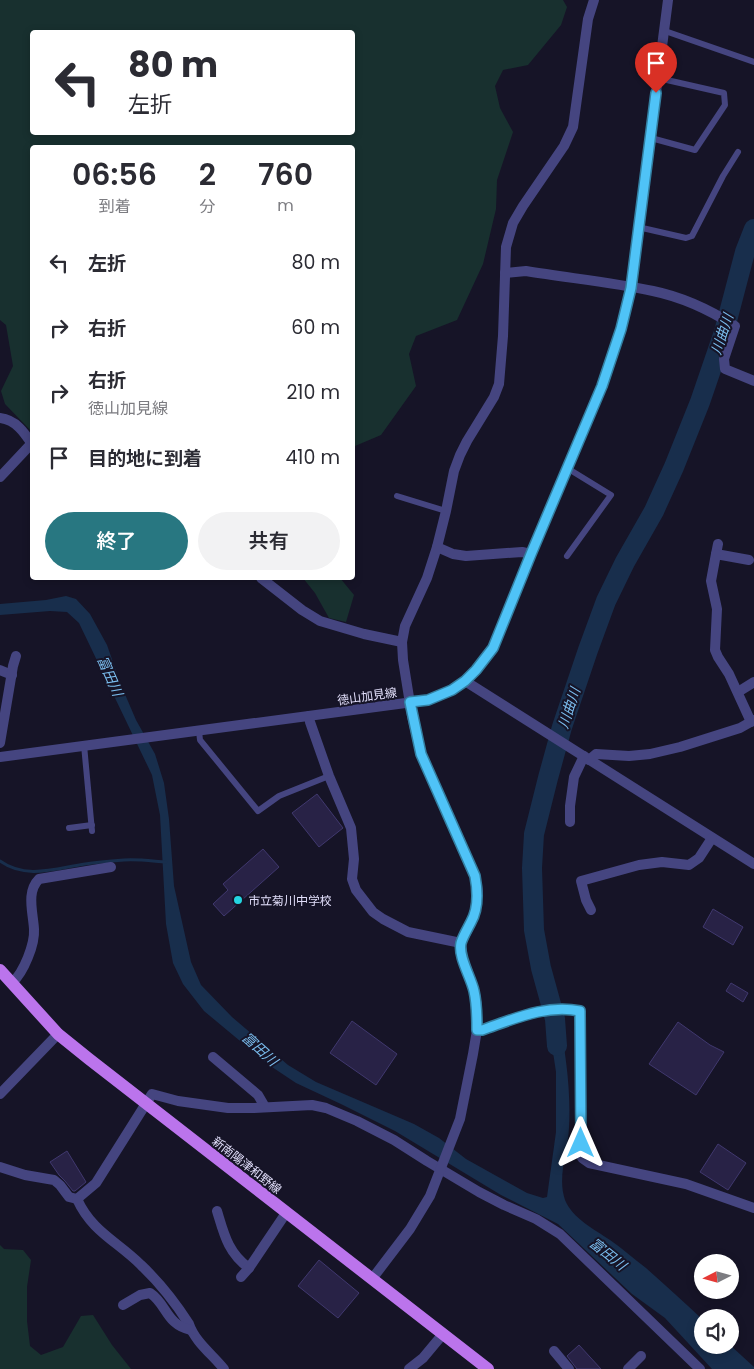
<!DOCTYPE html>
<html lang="ja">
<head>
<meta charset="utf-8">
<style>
  :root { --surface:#fff; --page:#f2f2f3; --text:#2b2b33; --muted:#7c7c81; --accent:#287781 }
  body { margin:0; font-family:Poppins,"Noto Sans JP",sans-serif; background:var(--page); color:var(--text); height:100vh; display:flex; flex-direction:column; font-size:19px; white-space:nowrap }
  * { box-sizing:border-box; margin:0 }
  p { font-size:16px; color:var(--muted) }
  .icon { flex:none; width:28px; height:28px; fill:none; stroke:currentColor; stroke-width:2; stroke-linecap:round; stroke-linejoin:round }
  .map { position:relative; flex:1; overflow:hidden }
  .details { position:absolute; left:30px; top:145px; width:325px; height:435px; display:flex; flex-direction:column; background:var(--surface); border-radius:5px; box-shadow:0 2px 8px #0003 }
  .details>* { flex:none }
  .top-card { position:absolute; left:30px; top:30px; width:325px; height:105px; border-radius:5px; box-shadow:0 2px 8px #0003; background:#fff; color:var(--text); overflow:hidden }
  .needle { width:32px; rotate:264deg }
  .tools { position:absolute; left:694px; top:1254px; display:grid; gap:10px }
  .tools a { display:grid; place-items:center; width:45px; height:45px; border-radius:50%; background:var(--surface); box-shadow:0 2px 8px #0003; font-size:25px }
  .pin { position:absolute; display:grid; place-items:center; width:42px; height:42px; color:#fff; margin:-51px -21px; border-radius:50% 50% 50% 0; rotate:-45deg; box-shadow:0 0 5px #0007 }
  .pin .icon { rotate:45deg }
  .me { position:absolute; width:55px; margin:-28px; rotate:0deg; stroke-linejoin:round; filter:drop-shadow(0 0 4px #0008) }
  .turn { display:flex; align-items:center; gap:18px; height:105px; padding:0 15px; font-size:22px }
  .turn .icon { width:65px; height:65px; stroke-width:2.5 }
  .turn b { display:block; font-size:35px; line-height:42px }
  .eta { display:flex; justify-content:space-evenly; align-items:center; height:85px; text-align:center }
  .eta b { font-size:30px; font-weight:600; line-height:35px }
  .cta { display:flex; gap:10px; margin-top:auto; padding:10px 15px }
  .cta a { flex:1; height:58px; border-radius:30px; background:var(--accent); color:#fff; font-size:20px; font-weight:600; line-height:58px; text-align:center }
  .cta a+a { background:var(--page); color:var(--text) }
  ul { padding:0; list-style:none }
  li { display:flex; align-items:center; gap:15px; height:65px; padding:0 15px }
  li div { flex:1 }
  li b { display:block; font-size:19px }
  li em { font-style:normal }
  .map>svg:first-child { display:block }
  .green { fill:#18302f; fill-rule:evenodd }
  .water { fill:#182e4c }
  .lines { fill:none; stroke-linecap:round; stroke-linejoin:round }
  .stream { stroke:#182e4c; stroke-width:3 }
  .river { stroke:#182e4c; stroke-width:20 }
  .building { fill:#282246; stroke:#40386e }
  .service { stroke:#454580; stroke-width:6 }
  .minor { stroke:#454580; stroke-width:10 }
  .tertiary { stroke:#454580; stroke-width:10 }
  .primary { stroke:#bb74ec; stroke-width:12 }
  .route-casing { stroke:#337fa1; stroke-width:12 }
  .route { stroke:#4fc3f7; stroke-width:9 }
  .poi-dot { fill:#24d4e1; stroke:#161427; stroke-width:2 }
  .labels { text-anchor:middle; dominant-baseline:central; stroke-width:4; stroke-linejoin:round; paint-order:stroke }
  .street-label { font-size:12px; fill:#e1defa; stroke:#161427 }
  .poi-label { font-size:12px; fill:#e1defa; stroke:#161427; text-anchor:start }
  .water-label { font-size:14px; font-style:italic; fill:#7abced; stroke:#161427 }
</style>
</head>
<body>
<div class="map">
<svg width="754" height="1369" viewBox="0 0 754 1369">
  <rect width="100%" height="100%" fill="#161427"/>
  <g class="green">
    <path d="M 0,0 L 563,0 L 567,7 L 561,25 L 528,65 L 503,70 L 495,86 L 500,108 L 513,132 L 497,180 L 496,209 L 483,264 L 457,320 L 416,336 L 409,354 L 416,386 L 381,435 L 355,446 L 353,445 L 352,148 L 32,148 L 32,432 L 5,404 L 1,391 L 13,366 L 6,325 L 0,320 ZM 32,32 L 352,32 L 352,132 L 32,132 Z"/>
    <polygon points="303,578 340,578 354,595 346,622 329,618 315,593"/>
    <polygon points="0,1245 4,1249 23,1250 31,1260 27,1287 27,1321 30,1346 41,1355 63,1347 81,1316 93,1315 112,1345 131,1369 0,1369"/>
  </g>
  <path class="water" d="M 66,596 L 76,599 L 90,614 L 107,645 L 121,685 L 136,720 L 155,754 L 164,783 L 169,819 L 174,886 L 191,962 L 201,985 L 232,1017 L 288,1065 L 316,1082 L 414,1124 L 439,1138 L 466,1159 L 509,1183 L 527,1193 L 543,1198 L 547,1197 L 556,1132 L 556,1072 L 548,1019 L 559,1018 C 566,1055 571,1091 569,1128 C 568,1151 557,1177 565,1200 C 573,1219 594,1229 610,1240 C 622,1248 634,1259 646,1268 C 665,1285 684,1302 702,1319 L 702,1345 L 730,1345 L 754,1367 L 754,1369 L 712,1369 L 665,1318 L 632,1294 L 558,1224 L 501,1195 L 395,1131 L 343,1105 L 296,1083 L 269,1065 L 204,1011 L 183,984 L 173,963 L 166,924 L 160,815 L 152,775 L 79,623 L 67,612 L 50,611 L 0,615 L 0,604 L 46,600 Z"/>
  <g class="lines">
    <path class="stream" d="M 0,861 C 26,880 57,868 85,864 C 98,862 111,861 124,860 C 137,859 152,861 166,862"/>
    <polyline class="river" points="557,1046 555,1019 541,968 534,930 532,868 534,834 548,778 562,727 588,650 606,601 625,562 654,511 674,467 700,402 724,332 745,252 754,229"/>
  </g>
  <g class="building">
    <polygon points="317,794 343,828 319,847 292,813"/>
    <polygon points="263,849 279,867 224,916 213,904 228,890 223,884"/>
    <polygon points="713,909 743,927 733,945 703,927"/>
    <polygon points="731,983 748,993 743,1002 726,991"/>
    <polygon points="352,1021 397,1054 376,1085 330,1053"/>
    <polygon points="678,1022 710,1045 724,1052 696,1095 649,1064"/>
    <polygon points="718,1144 746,1163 728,1190 700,1172"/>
    <polygon points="67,1151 86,1182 75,1191 73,1191 65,1181 59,1175 50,1162"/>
    <polygon points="319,1260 359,1293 338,1318 298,1286"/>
    <polygon points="579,1345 601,1369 577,1369 567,1356"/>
  </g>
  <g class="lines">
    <g class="service">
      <polyline points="665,31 754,62"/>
      <polyline points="651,138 695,150 725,105 724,93 658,78"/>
      <polyline points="638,227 686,238 692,236 723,176 738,152"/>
      <polyline points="397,496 446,511"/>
      <polyline points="567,556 611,495 567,468"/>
      <polyline points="199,731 200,740 258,811 279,796 329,776"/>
      <polyline points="84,745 92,831"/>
      <polyline points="69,828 92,825"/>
    </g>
    <g class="minor">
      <path d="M 505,273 L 526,271 C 568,278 611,282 653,291 C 682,297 710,310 735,326 L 724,359 L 725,369 L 754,381"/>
      <path d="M 0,418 C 16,420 24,432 32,444"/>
      <polyline points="0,477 32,443"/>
      <polyline points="718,544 716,554 749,560"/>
      <polyline points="437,547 453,554 466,556 522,552 531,554"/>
      <polyline points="716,554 711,581 717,609 715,650 718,657 729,674 751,722"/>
      <polyline points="261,578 302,610 320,621 364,634 402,642"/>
      <polyline points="0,670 12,675"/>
      <polyline points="465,681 754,864"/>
      <polyline points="738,692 754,682"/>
      <polyline points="309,716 310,722 329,776 351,828 354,859 352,879 356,890 373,912 383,919 408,932 461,943"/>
      <polyline points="0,743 13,666 16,656"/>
      <polyline points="589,760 596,754 629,756 650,754 680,747 740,728 754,720"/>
      <polyline points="570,822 570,806 574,777 584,756"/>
      <polyline points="591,910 586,900 581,881 639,865 662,862 689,865 699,858 712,838"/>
      <path d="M 12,983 C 24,972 35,944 34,929 C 33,912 26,892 39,879 L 111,867"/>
      <path d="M 477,1030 L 482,1030 C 514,1019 546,1004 580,1011 L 581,1143 L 582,1158 L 589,1163 L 686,1184 L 754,1208"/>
      <polyline points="213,1057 258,1095 265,1107"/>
      <polyline points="0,1094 58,1034"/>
      <polyline points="0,1167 25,1175 54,1180 60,1185 69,1197 77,1199"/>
      <polyline points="77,1199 96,1183 152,1094 178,1101 228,1108 254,1108 312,1105 326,1108 357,1121 394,1140 427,1161 479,1192 504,1205 536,1219 560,1234 700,1369"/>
      <path d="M 77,1199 C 92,1232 117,1241 141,1265 C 160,1283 175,1302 189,1324 C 195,1342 213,1355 224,1369"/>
      <path d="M 217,1211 C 224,1234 228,1253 249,1268"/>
      <polyline points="241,1277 249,1268 286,1213"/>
      <polyline points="372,1279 410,1229 430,1196 460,1119 473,1054 477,1030 477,1006 474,989 462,956 461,943 473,919 476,906 478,891 475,877 421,754 412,716 403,660 402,642 405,626 427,578 437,547 446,511 454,471 460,455 467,441 494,397 499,384 503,336 506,247 513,223 523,206 564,146 573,127 588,19 594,0"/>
      <path d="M 123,1305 L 140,1295 L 150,1293 C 167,1304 166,1325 191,1330"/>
      <polyline points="554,1351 569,1369"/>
      <polyline points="409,1369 423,1358 443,1334"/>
      <polyline points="628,1369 641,1356"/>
    </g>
    <polyline class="tertiary" points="0,757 428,700 452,690 465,681 476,670 493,648 531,554 602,386 621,329 631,287 668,0"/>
    <polyline class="primary" points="0,970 58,1034 89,1059 488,1369"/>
  </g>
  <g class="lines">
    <g class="route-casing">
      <path id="route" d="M 581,1143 L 580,1011 C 546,1004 514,1019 482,1030 L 477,1030 C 477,1016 477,1004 474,991 C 471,977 458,957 461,943 C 463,936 468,928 471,922 C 479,908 478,892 475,876 L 421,754 L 410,702 L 428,700 L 452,690 L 465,681 L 476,670 L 493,648 L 531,554 L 602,386 L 621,329 L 631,288 L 656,93"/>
    </g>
    <use href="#route" class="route"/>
  </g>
  <circle class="poi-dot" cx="238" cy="900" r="5"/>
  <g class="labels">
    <g class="street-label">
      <text transform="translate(367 696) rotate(-8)">徳山加見線</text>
      <text transform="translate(247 1165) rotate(38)">新南陽津和野線</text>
    </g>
    <g class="poi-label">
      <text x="248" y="900">市立菊川中学校</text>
    </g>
    <g class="water-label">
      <text transform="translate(722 334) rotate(-72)">川曲川</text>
      <text transform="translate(110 676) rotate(66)">富田川</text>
      <text transform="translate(569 708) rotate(-72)">川曲川</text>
      <text transform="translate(260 1049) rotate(42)">富田川</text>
      <text transform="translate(608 1254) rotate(39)">富田川</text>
    </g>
  </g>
</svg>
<div class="tools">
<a><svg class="needle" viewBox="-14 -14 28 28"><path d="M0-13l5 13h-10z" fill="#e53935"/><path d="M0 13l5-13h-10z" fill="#7c7c81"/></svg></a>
<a><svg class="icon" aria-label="sound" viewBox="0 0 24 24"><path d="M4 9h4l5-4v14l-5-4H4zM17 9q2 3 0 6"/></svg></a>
</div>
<div class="pin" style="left:656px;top:93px;background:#d93025"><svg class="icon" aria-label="arrive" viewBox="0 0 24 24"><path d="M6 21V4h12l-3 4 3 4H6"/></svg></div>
<svg class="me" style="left:581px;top:1143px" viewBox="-20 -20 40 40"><path d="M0-17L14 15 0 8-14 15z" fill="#4fc3f7" stroke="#fff" stroke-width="4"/></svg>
<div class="top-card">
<div class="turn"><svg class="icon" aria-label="left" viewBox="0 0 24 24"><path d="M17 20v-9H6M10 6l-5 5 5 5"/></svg><div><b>80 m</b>左折</div></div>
</div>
<section class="details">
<div class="eta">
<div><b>06:56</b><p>到着</p></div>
<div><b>2</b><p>分</p></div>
<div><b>760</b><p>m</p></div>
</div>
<ul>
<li><svg class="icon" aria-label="left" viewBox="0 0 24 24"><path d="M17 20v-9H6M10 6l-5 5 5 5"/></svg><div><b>左折</b></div><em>80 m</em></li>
<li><svg class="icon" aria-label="right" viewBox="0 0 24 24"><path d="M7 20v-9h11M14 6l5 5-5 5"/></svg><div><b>右折</b></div><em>60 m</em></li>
<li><svg class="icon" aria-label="right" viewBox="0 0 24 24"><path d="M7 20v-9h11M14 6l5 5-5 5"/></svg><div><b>右折</b><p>徳山加見線</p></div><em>210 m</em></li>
<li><svg class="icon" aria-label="arrive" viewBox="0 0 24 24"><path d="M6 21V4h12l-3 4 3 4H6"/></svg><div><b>目的地に到着</b></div><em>410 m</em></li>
</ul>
<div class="cta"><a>終了</a><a>共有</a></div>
</section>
</div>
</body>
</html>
